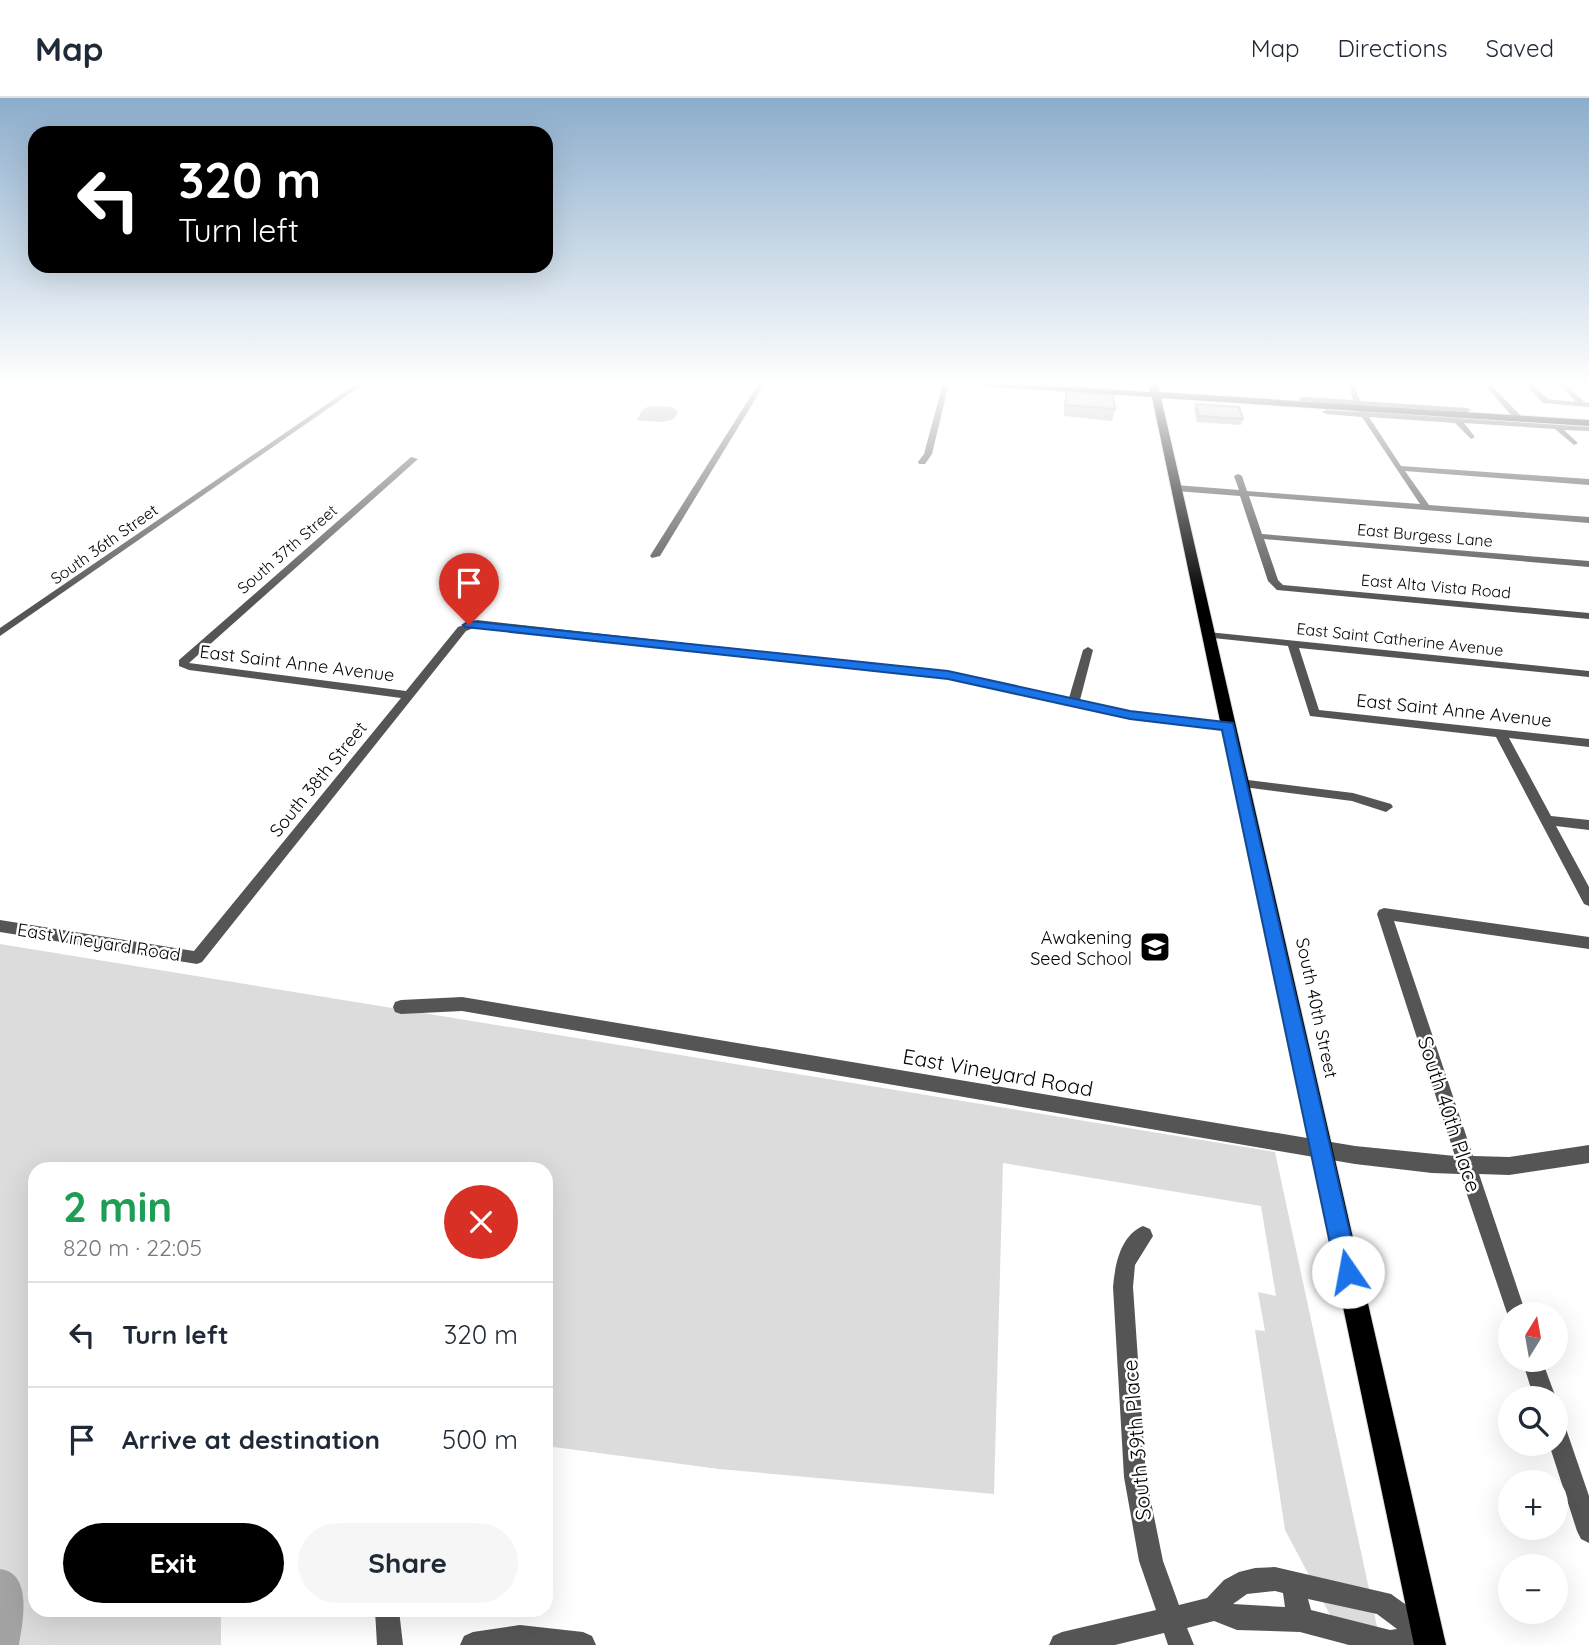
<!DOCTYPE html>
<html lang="en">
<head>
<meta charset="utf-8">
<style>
  :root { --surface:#fff; --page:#f6f6f7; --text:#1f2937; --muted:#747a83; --line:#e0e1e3; --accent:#000 }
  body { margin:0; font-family:Quicksand,sans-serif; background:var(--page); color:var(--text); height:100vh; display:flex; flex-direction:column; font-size:26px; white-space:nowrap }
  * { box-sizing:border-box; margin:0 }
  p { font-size:23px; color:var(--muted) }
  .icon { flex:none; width:38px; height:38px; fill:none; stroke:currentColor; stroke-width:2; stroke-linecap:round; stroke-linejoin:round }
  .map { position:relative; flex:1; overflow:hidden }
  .side { position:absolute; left:28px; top:1064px; width:525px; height:455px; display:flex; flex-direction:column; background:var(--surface); border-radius:21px; box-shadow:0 7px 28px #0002 }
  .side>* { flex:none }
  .hud { position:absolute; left:28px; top:28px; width:525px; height:147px; border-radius:21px; box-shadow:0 7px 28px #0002; background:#000; color:#fff; overflow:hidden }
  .needle { width:46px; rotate:11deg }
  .buttons { position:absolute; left:1498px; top:1204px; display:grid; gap:14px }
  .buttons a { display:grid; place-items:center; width:70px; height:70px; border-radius:50%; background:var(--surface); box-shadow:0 7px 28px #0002; font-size:35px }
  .pin { position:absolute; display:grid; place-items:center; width:60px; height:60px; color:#fff; margin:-72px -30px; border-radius:50% 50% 50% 0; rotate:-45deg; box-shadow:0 0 7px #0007 }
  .pin .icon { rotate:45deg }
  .me { position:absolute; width:77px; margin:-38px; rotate:348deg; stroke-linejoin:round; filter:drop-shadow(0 0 5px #0008) }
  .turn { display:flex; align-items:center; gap:24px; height:147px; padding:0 35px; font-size:32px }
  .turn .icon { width:91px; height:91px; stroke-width:2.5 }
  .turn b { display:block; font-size:49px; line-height:60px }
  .round { display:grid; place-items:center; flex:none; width:74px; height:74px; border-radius:37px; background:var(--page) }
  .headline { display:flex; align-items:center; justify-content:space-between; height:119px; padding:0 35px }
  h1 { font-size:42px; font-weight:700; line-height:52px; color:#1e9e55 }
  .primary-button { display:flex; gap:14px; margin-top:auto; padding:14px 35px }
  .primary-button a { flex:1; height:80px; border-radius:42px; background:var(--accent); color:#fff; font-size:28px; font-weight:700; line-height:80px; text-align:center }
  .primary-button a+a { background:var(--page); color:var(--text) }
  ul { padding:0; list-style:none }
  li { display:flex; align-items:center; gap:21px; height:105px; padding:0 35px; border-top:2px solid var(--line) }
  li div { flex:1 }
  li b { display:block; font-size:26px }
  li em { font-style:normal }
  header { display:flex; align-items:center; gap:42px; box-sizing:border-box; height:98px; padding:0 35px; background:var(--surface); border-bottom:2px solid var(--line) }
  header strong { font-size:33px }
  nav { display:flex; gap:38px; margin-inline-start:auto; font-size:24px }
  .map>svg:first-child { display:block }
  .green { fill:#dcdcdc }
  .water { fill:#a3a3a3 }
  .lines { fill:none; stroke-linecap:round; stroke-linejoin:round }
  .major-casing { stroke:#dbdbdb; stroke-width:2 }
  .minor { fill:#555; fill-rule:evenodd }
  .major { fill:#000; fill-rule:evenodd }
  .wall { fill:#a9a9a9 }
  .building { fill:#c4c4c4; stroke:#898989; stroke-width:2 }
  .route { fill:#1a73e8; stroke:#114b97; stroke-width:2 }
  .labels { text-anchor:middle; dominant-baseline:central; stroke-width:5; stroke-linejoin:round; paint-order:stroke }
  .far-street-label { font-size:16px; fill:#000; stroke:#fff }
  .street-label { font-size:18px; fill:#000; stroke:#fff }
  .poi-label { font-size:18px; fill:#000; stroke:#fff; text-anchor:end }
  .near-street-label { font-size:21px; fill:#000; stroke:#fff }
</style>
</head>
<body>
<header>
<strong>Map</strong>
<nav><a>Map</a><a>Directions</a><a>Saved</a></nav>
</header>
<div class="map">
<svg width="1589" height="1547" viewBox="0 0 1589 1547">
  <rect width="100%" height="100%" fill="#fff"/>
  <polygon class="green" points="0,846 1275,1054 1381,1547 1346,1547 1285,1432 1255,1232 1265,1233 1258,1194 1276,1198 1261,1108 1003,1065 994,1396 719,1371 546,1348 546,1071 35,1071 35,1512 221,1512 221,1547 0,1547"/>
  <g class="water">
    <polygon points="649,308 673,309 678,314 674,321 662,324 637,322 642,312"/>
    <path d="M 0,1471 C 33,1475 23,1524 19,1547 L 0,1547 Z"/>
  </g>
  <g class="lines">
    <g class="major-casing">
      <polygon id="major" points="976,285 1014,285 1150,294 1149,285 1157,285 1159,294 1589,322 1589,328 1161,300 1446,1547 1414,1547 1152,299 980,288"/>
    </g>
    <g class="minor">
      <polygon points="358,285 365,285 0,538 0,530"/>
      <polygon points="759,285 765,285 660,458 652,460 650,458"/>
      <polygon points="943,285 949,285 932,356 925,366 919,366 918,364 924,356"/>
      <polygon points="1348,285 1354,285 1360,303 1467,310 1471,312 1467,314 1363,307 1367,314 1589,329 1589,333 1564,332 1578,345 1574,347 1555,331 1464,325 1475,339 1471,341 1455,325 1369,319 1401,368 1589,381 1589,387 1405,373 1429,407 1589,419 1589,425 1249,398 1262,436 1589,463 1589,469 1264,441 1278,482 1283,487 1589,515 1589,521 1277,492 1268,483 1240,398 1176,393 1172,390 1176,387 1239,392 1234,378 1238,376 1242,378 1247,393 1420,406 1362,319 1326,316 1322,314 1326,312 1359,314 1355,307 1302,303 1298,301 1302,299 1353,302"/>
      <polygon points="1483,285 1489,285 1522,319 1522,323 1516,323"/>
      <polygon points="1524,285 1531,285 1548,301 1576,304 1558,285 1565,285 1584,304 1589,305 1589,309 1543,305"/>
      <polygon points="411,359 418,361 189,565 406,593 458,529 477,522 948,574 1069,600 1083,552 1088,549 1093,552 1080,602 1130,613 1228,624 1234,628 1228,632 1130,621 948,580 478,528 466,533 202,864 197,866 0,834 0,822 194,853 401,600 189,572 179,568 179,562"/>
      <polygon points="1208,534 1589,573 1589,579 1299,550 1319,612 1589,641 1589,649 1509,640 1551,718 1589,722 1589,732 1556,728 1589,789 1589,808 1584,806 1496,639 1310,618 1288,548 1204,539 1203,537"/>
      <polygon points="1240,681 1353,695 1391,706 1393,709 1386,714 1352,703 1236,688 1234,685"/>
      <polygon points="1384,810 1589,839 1589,851 1394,823 1473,1058 1509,1059 1589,1047 1589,1065 1509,1077 1479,1076 1526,1216 1510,1216 1510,1224 1460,1076 1432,1075 1355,1066 462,913 401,916 395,914 393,909 395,904 401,902 462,899 1355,1048 1455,1058 1377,816 1379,812"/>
      <path d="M 1143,1128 L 1150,1131 L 1153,1138 L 1135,1167 L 1133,1189 L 1146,1379 L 1163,1463 L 1179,1507 L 1207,1500 L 1224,1482 L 1239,1474 L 1255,1470 L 1275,1469 L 1391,1496 L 1437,1529 L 1441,1538 L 1437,1547 L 1349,1547 L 1300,1534 L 1237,1532 L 1214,1523 L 1187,1530 L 1194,1547 L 1168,1547 L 1164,1535 L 1115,1547 L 1049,1547 L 1053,1538 L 1062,1534 L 1156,1512 L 1139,1463 L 1124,1379 L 1113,1189 C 1115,1167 1120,1138 1143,1128 ZM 1275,1493 L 1283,1495 L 1285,1509 L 1233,1506 L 1247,1496 ZM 1308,1501 L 1377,1516 L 1397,1531 L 1390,1532 L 1311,1512 Z"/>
      <polygon points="1522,1262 1542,1262 1556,1300 1534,1300"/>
      <polygon points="1556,1322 1564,1325 1589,1398 1589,1445 1581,1441 1577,1433 1549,1346 1556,1346"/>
      <polygon points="375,1512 399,1512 403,1547 377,1547"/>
      <polygon points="520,1527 583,1534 592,1538 596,1547 460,1547 464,1538 473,1534"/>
    </g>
    <use href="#major" class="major"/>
  </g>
  <g class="wall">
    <polygon points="1066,294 1115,311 1112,323 1064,318 1064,306"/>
    <polygon points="1196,306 1243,321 1241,327 1197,324 1194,312"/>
  </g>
  <g class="building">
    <polygon points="1066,294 1113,298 1115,311 1066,307"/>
    <polygon points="1196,306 1239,309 1243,321 1199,318"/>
  </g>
  <linearGradient id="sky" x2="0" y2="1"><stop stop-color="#8cadcc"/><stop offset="0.57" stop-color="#fff"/><stop offset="1" stop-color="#fff" stop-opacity="0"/></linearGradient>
  <rect width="1589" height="501" fill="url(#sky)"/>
  <polygon class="route" points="469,523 948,573 1130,613 1233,625 1359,1174 1355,1182 1348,1185 1340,1182 1336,1174 1222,632 1130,621 948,581 465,529 463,527"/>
  <defs>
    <g id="school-square" transform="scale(1.575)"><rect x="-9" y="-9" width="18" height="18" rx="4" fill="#000" stroke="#fff"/><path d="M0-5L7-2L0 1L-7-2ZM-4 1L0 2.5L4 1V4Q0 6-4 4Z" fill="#fff"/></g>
  </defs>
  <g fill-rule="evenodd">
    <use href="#school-square" x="1155" y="849"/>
  </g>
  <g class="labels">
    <g class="far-street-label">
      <text transform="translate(1425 437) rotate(5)">East Burgess Lane</text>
      <text transform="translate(104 446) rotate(-35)">South 36th Street</text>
      <text transform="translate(287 451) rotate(-41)">South 37th Street</text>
      <text transform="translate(1436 488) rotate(5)">East Alta Vista Road</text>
      <text transform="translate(1400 541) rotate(6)">East Saint Catherine Avenue</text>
    </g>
    <g class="street-label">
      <text transform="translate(297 565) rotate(7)">East Saint Anne Avenue</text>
      <text transform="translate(1454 612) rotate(6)">East Saint Anne Avenue</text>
      <text transform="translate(318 681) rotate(-51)">South 38th Street</text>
      <text transform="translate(99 844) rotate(9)">East Vineyard Road</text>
      <text transform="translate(1317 910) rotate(78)">South 40th Street</text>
    </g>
    <g class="poi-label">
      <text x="1132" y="839">Awakening<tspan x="1132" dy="21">Seed School</tspan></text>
    </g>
    <g class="near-street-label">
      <text transform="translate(998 974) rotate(10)">East Vineyard Road</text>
      <text transform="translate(1450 1016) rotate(72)">South 40th Place</text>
      <text transform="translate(1136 1342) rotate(-95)">South 39th Place</text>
    </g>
  </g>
</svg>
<div class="buttons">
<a><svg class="needle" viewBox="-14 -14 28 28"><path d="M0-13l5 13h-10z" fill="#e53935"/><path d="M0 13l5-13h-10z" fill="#747a83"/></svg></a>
<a><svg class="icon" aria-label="search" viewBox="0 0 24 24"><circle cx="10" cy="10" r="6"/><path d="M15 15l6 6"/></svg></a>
<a>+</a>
<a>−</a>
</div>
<div class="pin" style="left:469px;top:527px;background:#d93025"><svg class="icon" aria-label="arrive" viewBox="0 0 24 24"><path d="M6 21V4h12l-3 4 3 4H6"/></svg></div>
<svg class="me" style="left:1348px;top:1174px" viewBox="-20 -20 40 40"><circle r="19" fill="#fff"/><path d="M0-13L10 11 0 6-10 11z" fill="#1a73e8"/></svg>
<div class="hud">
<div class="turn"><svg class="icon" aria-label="left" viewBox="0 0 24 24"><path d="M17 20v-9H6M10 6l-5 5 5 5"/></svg><div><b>320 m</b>Turn left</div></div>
</div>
<section class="side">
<div class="headline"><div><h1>2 min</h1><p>820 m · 22:05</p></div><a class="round" style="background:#d93025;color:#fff"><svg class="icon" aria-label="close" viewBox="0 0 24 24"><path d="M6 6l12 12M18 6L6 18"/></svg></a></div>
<ul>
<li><svg class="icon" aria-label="left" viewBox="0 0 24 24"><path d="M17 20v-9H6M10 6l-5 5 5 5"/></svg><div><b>Turn left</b></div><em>320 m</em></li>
<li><svg class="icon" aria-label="arrive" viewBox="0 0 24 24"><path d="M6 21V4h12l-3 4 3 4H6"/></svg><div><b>Arrive at destination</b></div><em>500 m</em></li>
</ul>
<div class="primary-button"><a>Exit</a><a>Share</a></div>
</section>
</div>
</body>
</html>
